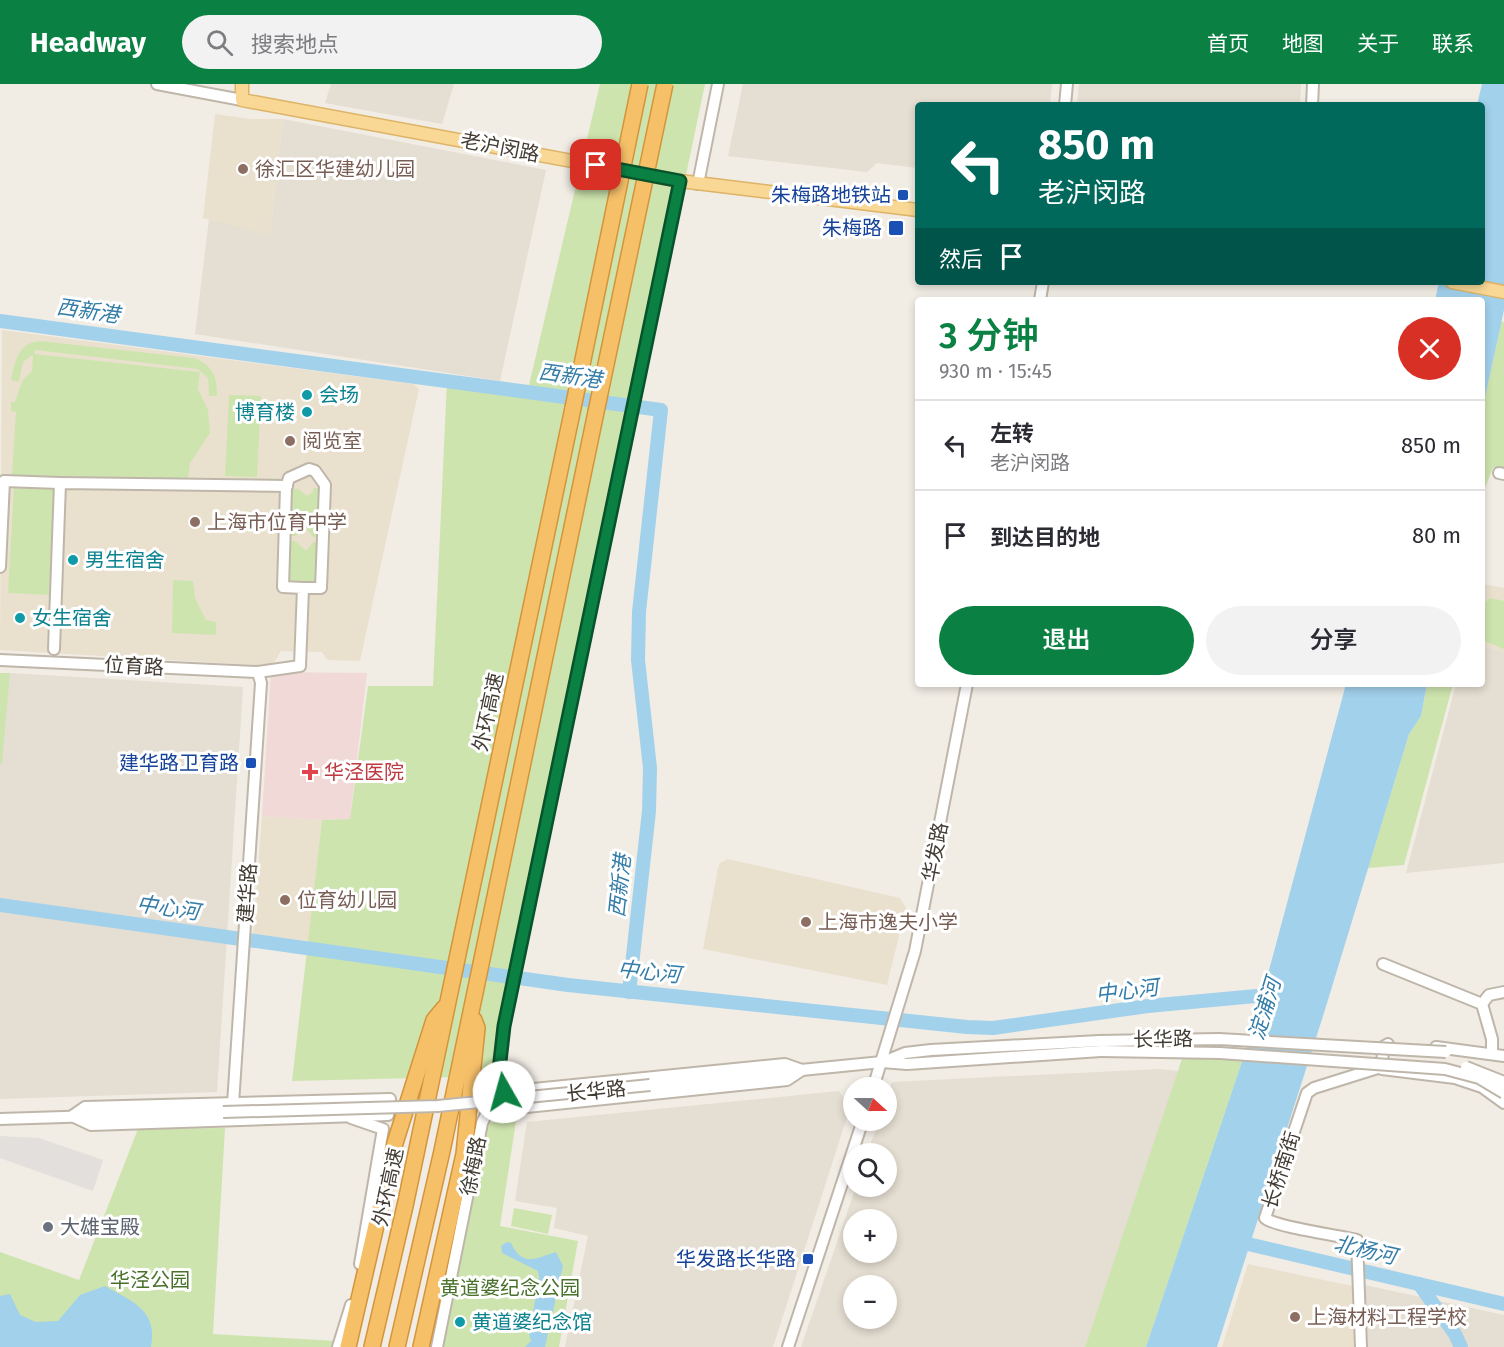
<!DOCTYPE html>
<html lang="zh">
<head>
<meta charset="utf-8">
<style>
  :root { --surface:#fff; --page:#f2f2f3; --text:#2b2b33; --muted:#7c7c81; --line:#e1e1e2; --accent:#0b8043 }
  body { margin:0; font-family:"Fira Sans","Noto Sans SC",sans-serif; background:var(--page); color:var(--text); height:100vh; display:flex; flex-direction:column; font-size:22px; white-space:nowrap }
  * { box-sizing:border-box; margin:0 }
  p { font-size:20px; color:var(--muted) }
  .icon { flex:none; width:33px; height:33px; fill:none; stroke:currentColor; stroke-width:2; stroke-linecap:round; stroke-linejoin:round }
  .map { position:relative; flex:1; overflow:hidden }
  .side { position:absolute; left:915px; top:213px; width:570px; height:390px; display:flex; flex-direction:column; background:var(--surface); border-radius:6px; box-shadow:0 3px 9px #0003 }
  .side>* { flex:none }
  .guide { position:absolute; left:915px; top:18px; width:570px; height:183px; border-radius:6px; box-shadow:0 3px 9px #0003; background:#00695c; color:#fff; overflow:hidden }
  .needle { width:39px; rotate:111deg }
  .buttons { position:absolute; left:843px; top:993px; display:grid; gap:12px }
  .buttons a { display:grid; place-items:center; width:54px; height:54px; border-radius:50%; background:var(--surface); box-shadow:0 3px 9px #0003; font-size:30px }
  .pin { position:absolute; display:grid; place-items:center; width:51px; height:51px; color:#fff; margin:-26px; border-radius:12px; box-shadow:0 3px 9px #0006 }
  .me { position:absolute; width:66px; margin:-33px; rotate:353deg; stroke-linejoin:round; filter:drop-shadow(0 0 4px #0008) }
  .turn { display:flex; align-items:center; gap:21px; height:126px; padding:0 24px; font-size:27px }
  .turn .icon { width:78px; height:78px; stroke-width:2.5 }
  .turn b { display:block; font-size:42px; line-height:51px }
  .then { display:flex; align-items:center; height:57px; padding:0 24px; background:#0003; gap:12px; font-size:22px }
  .round { display:grid; place-items:center; flex:none; width:63px; height:63px; border-radius:32px; background:var(--page) }
  .headline { display:flex; align-items:center; justify-content:space-between; height:102px; padding:0 24px }
  h1 { font-size:36px; font-weight:600; line-height:45px; color:var(--accent) }
  .primary-button { display:flex; gap:12px; margin-top:auto; padding:12px 24px }
  .primary-button a { flex:1; height:69px; border-radius:36px; background:var(--accent); color:#fff; font-size:24px; font-weight:600; line-height:69px; text-align:center }
  .primary-button a+a { background:var(--page); color:var(--text) }
  ul { padding:0; list-style:none }
  li { display:flex; align-items:center; gap:18px; height:90px; padding:0 24px; border-top:2px solid var(--line) }
  li div { flex:1 }
  li b { display:block; font-size:22px }
  li em { font-style:normal }
  header { display:flex; align-items:center; gap:36px; box-sizing:border-box; height:84px; padding:0 30px; background:var(--accent); color:#fff }
  header strong { font-size:28px }
  nav { display:flex; gap:33px; margin-inline-start:auto; font-size:21px }
  .search { width:420px; height:54px; background:var(--page); display:flex; align-items:center; gap:15px; box-sizing:border-box; padding:0 21px; border-radius:33px; color:var(--muted); font-size:22px }
  .map>svg:first-child { display:block }
  .residential { fill:#e5ded2; fill-rule:evenodd }
  .education { fill:#eae0ce }
  .medical { fill:#f1d9d7 }
  .green { fill:#cee4ae }
  .parking { fill:#e2dfdc }
  .water { fill:#a2d1ec }
  .lines { fill:none; stroke-linecap:round; stroke-linejoin:round }
  .river { stroke:#a2d1ec; stroke-width:14 }
  .minor-casing { stroke:#bfb6aa; stroke-width:14 }
  .major-casing { stroke:#ddb366; stroke-width:15 }
  .highway-casing { stroke:#d4943a; stroke-width:18 }
  .minor { stroke:#fff; stroke-width:10 }
  .major { stroke:#f9d795; stroke-width:12 }
  .highway { stroke:#f6c069; stroke-width:15 }
  .minor-bridge-casing { stroke:#bfb6aa; stroke-width:14; stroke-linecap:butt }
  .highway-bridge-casing { stroke:#d4943a; stroke-width:18; stroke-linecap:butt }
  .minor-bridge { stroke:#fff; stroke-width:10 }
  .highway-bridge { stroke:#f6c069; stroke-width:15 }
  .route-casing { stroke:#07532c; stroke-width:15 }
  .route { stroke:#0b8043; stroke-width:10 }
  .education-dot { fill:#8d6e63; stroke:#fff; stroke-width:2 }
  .transit-dot { fill:#1a4fb4; stroke:#fff; stroke-width:2 }
  .culture-dot { fill:#0f9aa8; stroke:#fff; stroke-width:2 }
  .health-dot { fill:#e0444e; stroke:#fff; stroke-width:2 }
  .worship-dot { fill:#6b7280; stroke:#fff; stroke-width:2 }
  .labels { text-anchor:middle; dominant-baseline:central; stroke-width:6; stroke-linejoin:round; paint-order:stroke }
  .street-label { font-size:20px; fill:#423c34; stroke:#fff }
  .education-label { font-size:20px; fill:#785e54; stroke:#fff; text-anchor:start }
  .transit-label { font-size:20px; fill:#164399; stroke:#fff; text-anchor:end }
  .culture-label { font-size:20px; fill:#0d838f; stroke:#fff; text-anchor:start }
  .health-label { font-size:20px; fill:#be3a42; stroke:#fff; text-anchor:start }
  .worship-label { font-size:20px; fill:#5b616d; stroke:#fff; text-anchor:start }
  .park-label { font-size:20px; fill:#49712b; stroke:#fff }
  .water-label { font-size:21px; font-style:italic; fill:#347da8; stroke:#fff }
</style>
</head>
<body>
<header>
<strong>Headway</strong>
<div class="search"><svg class="icon" aria-label="search" viewBox="0 0 24 24"><circle cx="10" cy="10" r="6"/><path d="M15 15l6 6"/></svg>搜索地点</div>
<nav><a>首页</a><a>地图</a><a>关于</a><a>联系</a></nav>
</header>
<div class="map">
<svg width="1504" height="1263" viewBox="0 0 1504 1263">
  <rect width="100%" height="100%" fill="#f1ece4"/>
  <g class="residential">
    <polygon points="331,0 454,0 442,40 325,19"/>
    <polygon points="743,0 1052,0 1050,21 918,21 918,84 877,79 867,88 728,72"/>
    <polygon points="1079,0 1301,0 1300,21 1077,21"/>
    <polygon points="283,35 546,86 500,297 195,250 209,135 270,151"/>
    <polygon points="1482,562 1504,568 1504,779 1406,789 1456,600 1482,600"/>
    <polygon points="10,589 243,603 217,1008 0,1015 0,679"/>
    <path d="M 1159,985 L 1179,987 L 1085,1263 L 801,1263 L 856,1103 L 886,1102 L 886,1070 L 867,1069 L 879,1037 L 886,1036 L 887,1013 L 892,998 ZM 854,1136 L 886,1136 L 886,1168 L 854,1168 ZM 854,1202 L 886,1202 L 886,1234 L 854,1234 Z"/>
    <polygon points="839,1007 850,1024 773,1263 565,1263 588,1152 554,1144 557,1124 515,1117 527,1038"/>
    <polygon points="1360,1200 1504,1231 1504,1263 1362,1263"/>
  </g>
  <g class="education">
    <polygon points="215,30 250,35 283,35 270,151 203,134"/>
    <polygon points="2,246 414,300 419,305 360,577 327,576 322,568 281,567 272,582 0,566"/>
    <polygon points="1482,500 1504,504 1504,568 1482,562"/>
    <polygon points="262,732 322,736 309,857 253,850"/>
    <polygon points="728,775 900,814 906,824 887,901 703,865 718,784 720,779"/>
    <polygon points="1248,1180 1357,1203 1359,1263 1222,1263"/>
  </g>
  <polygon class="medical" points="271,588 367,589 350,735 322,736 262,732"/>
  <g class="green">
    <polygon points="600,0 705,0 498,992 292,997 322,736 350,735 368,602 433,602 447,297 529,301"/>
    <polygon points="1501,238 1504,238 1504,384 1493,384 1482,411 1482,327"/>
    <path d="M 40,257 L 194,274 C 213,282 217,292 217,312 L 209,312 L 208,294 L 198,285 L 36,266 L 34,270 L 200,288 L 198,305 L 208,326 L 210,349 L 190,379 L 188,395 L 12,391 L 16,328 L 11,327 L 11,318 L 15,318 L 22,297 L 32,287 L 33,271 L 23,278 L 19,298 L 11,296 C 15,277 18,259 40,257 Z"/>
    <polygon points="229,311 261,312 257,393 225,392"/>
    <polygon points="14,402 55,404 49,511 8,509"/>
    <polygon points="313,404 322,404 320,453 313,453 306,444 295,452 290,452 290,405 298,405 307,412 313,408"/>
    <polygon points="289,457 295,457 306,467 313,458 320,458 318,499 288,499"/>
    <polygon points="173,496 193,497 195,514 206,536 216,538 216,551 172,549"/>
    <polygon points="1491,514 1504,517 1504,565 1482,556 1482,520"/>
    <polygon points="0,589 10,589 2,680 0,679"/>
    <polygon points="1427,600 1453,600 1404,781 1368,784 1409,650 1421,632"/>
    <polygon points="1183,972 1244,972 1146,1263 1085,1263"/>
    <polygon points="516,1037 500,1142 578,1157 559,1263 437,1263 482,1039"/>
    <polygon points="225,1044 213,1250 336,1257 334,1263 0,1263 0,1168 79,1196 138,1045"/>
    <polygon points="514,1124 552,1131 548,1150 511,1142"/>
  </g>
  <polygon class="parking" points="0,1052 39,1054 103,1076 93,1107 0,1074"/>
  <g class="water">
    <polygon points="1482,0 1504,0 1504,226 1482,327 1482,216 1435,216 1439,198 1482,198 1482,21 1477,21"/>
    <polygon points="1346,600 1427,600 1421,632 1409,650 1324,929 1217,1263 1146,1263 1254,942"/>
    <path d="M 507,1158 L 511,1159 C 523,1184 536,1174 556,1168 L 563,1182 L 545,1263 L 525,1263 L 531,1257 L 527,1241 L 533,1228 L 539,1194 L 538,1187 L 502,1169 L 501,1162 Z"/>
    <path d="M 105,1202 C 133,1218 158,1226 151,1263 L 0,1263 L 0,1212 L 10,1210 L 20,1231 L 36,1238 L 58,1237 L 80,1211 Z"/>
  </g>
  <g class="lines">
    <g class="river">
      <polyline points="0,237 661,326 639,528 638,576 650,684 649,727 629,908"/>
      <polyline points="0,821 568,901 967,943 993,944 1148,922 1278,910"/>
      <polyline points="1231,1156 1504,1220"/>
      <polyline points="1419,1200 1455,1250 1461,1263"/>
    </g>
    <g class="minor-casing">
      <g id="minor">
        <polyline points="157,0 242,16"/>
        <polyline points="1065,21 1067,0"/>
        <polyline points="1312,21 1313,0"/>
        <polyline points="698,100 718,0"/>
        <polyline points="1040,216 1043,198"/>
        <polyline points="1499,389 1504,390"/>
        <polyline points="0,483 4,397 60,399"/>
        <polyline points="54,565 60,399 287,402"/>
        <polyline points="0,576 258,588 261,599 233,1020"/>
        <polyline points="258,588 300,582 303,504 283,503 286,404 289,394 309,385 315,387 325,401 321,504 303,504"/>
        <polyline points="1383,880 1482,920 1492,955 1492,970"/>
        <polyline points="1482,920 1489,911 1504,908"/>
        <polyline points="1388,960 1383,963 1382,985 1455,994 1482,1003 1504,1019"/>
        <polyline points="1436,963 1504,972"/>
        <polyline points="888,976 905,969 931,966 1099,957"/>
        <polyline points="650,1001 882,978 907,980 1101,967"/>
        <polyline points="873,1004 915,867 967,600"/>
        <polyline points="504,1008 499,986 504,942 680,97"/>
        <polygon points="390,1015 388,1031 91,1041 72,1032 85,1023"/>
        <polyline points="351,1034 383,1045 360,1180"/>
        <polyline points="0,1035 223,1028"/>
        <polyline points="338,1263 351,1221"/>
        <polyline points="437,1263 482,1039 495,1012 504,1008 785,980 802,986 787,996 489,1027"/>
        <polyline points="788,1263 863,1036"/>
        <path d="M 1361,1263 L 1357,1156 C 1337,1151 1275,1143 1265,1134 L 1307,1009 L 1314,1004 L 1381,983"/>
      </g>
    </g>
    <g class="major-casing">
      <g id="major">
        <polyline points="242,0 242,16 680,97 918,126"/>
        <polyline points="1452,198 1504,208"/>
      </g>
    </g>
    <g class="highway-casing">
      <g id="highway">
        <polyline points="348,1263 395,1059 434,936 444,924"/>
        <polyline points="372,1263 405,1122 573,324"/>
        <polyline points="397,1263 442,1067 596,328"/>
        <polyline points="421,1263 464,1070 477,944 474,936"/>
      </g>
    </g>
    <use href="#minor" class="minor"/>
    <use href="#major" class="major"/>
    <use href="#highway" class="highway"/>
    <g class="minor-bridge-casing">
      <g id="minor-bridge">
        <polyline points="1099,957 1219,955 1446,968"/>
        <polyline points="1101,967 1220,969 1445,985 1479,994 1504,1009"/>
        <polyline points="1466,983 1504,998"/>
        <polyline points="223,1028 438,1022 650,1001"/>
      </g>
    </g>
    <g class="highway-bridge-casing">
      <g id="highway-bridge">
        <polyline points="573,324 640,0"/>
        <polyline points="596,328 665,0"/>
      </g>
    </g>
    <use href="#minor-bridge" class="minor-bridge"/>
    <use href="#highway-bridge" class="highway-bridge"/>
  </g>
  <g class="lines">
    <g class="route-casing">
      <polyline id="route" points="504,1008 499,986 504,942 680,97 596,81"/>
    </g>
    <use href="#route" class="route"/>
  </g>
  <g class="education-dot">
    <circle cx="243" cy="85" r="6"/>
    <circle cx="290" cy="357" r="6"/>
    <circle cx="195" cy="438" r="6"/>
    <circle cx="285" cy="816" r="6"/>
    <circle cx="806" cy="838" r="6"/>
    <circle cx="1295" cy="1233" r="6"/>
  </g>
  <g class="transit-dot">
    <rect x="897" y="105" width="12" height="12" rx="3"/>
    <rect x="888" y="136" width="16" height="16" rx="3"/>
    <rect x="245" y="673" width="12" height="12" rx="3"/>
    <rect x="802" y="1169" width="12" height="12" rx="3"/>
  </g>
  <g class="culture-dot">
    <circle cx="307" cy="311" r="6"/>
    <circle cx="307" cy="328" r="6"/>
    <circle cx="73" cy="476" r="6"/>
    <circle cx="20" cy="534" r="6"/>
    <circle cx="460" cy="1238" r="6"/>
  </g>
  <path class="health-dot" d="M307 679h6v6h6v6h-6v6h-6v-6h-6v-6h6z"/>
  <circle class="worship-dot" cx="48" cy="1143" r="6"/>
  <g class="labels">
    <g class="street-label">
      <text transform="translate(500 63) rotate(11)">老沪闵路</text>
      <text transform="translate(134 582) rotate(3)">位育路</text>
      <text transform="translate(488 628) rotate(-78)">外环高速</text>
      <text transform="translate(935 768) rotate(-79)">华发路</text>
      <text transform="translate(247 809) rotate(-86)">建华路</text>
      <text transform="translate(1163 955) rotate(-1)">长华路</text>
      <text transform="translate(596 1007) rotate(-6)">长华路</text>
      <text transform="translate(473 1082) rotate(-79)">徐梅路</text>
      <text transform="translate(1281 1086) rotate(-72)">长桥南街</text>
      <text transform="translate(388 1103) rotate(-78)">外环高速</text>
    </g>
    <g class="education-label">
      <text x="255" y="85">徐汇区华建幼儿园</text>
      <text x="302" y="357">阅览室</text>
      <text x="207" y="438">上海市位育中学</text>
      <text x="297" y="816">位育幼儿园</text>
      <text x="818" y="838">上海市逸夫小学</text>
      <text x="1307" y="1233">上海材料工程学校</text>
    </g>
    <g class="transit-label">
      <text x="891" y="111">朱梅路地铁站</text>
      <text x="882" y="144">朱梅路</text>
      <text x="239" y="679">建华路卫育路</text>
      <text x="796" y="1175">华发路长华路</text>
    </g>
    <g class="culture-label">
      <text x="319" y="311">会场</text>
      <text x="295" y="328" text-anchor="end">博育楼</text>
      <text x="85" y="476">男生宿舍</text>
      <text x="32" y="534">女生宿舍</text>
      <text x="472" y="1238">黄道婆纪念馆</text>
    </g>
    <g class="health-label">
      <text x="324" y="688">华泾医院</text>
    </g>
    <g class="worship-label">
      <text x="60" y="1143">大雄宝殿</text>
    </g>
    <g class="park-label">
      <text x="150" y="1196">华泾公园</text>
      <text x="510" y="1204">黄道婆纪念公园</text>
    </g>
    <g class="water-label">
      <text transform="translate(88 227) rotate(8)">西新港</text>
      <text transform="translate(570 292) rotate(8)">西新港</text>
      <text transform="translate(620 802) rotate(-84)">西新港</text>
      <text transform="translate(168 824) rotate(8)">中心河</text>
      <text transform="translate(649 888) rotate(6)">中心河</text>
      <text transform="translate(1127 907) rotate(-7)">中心河</text>
      <text transform="translate(1265 925) rotate(-73)">淀浦河</text>
      <text transform="translate(1365 1166) rotate(13)">北杨河</text>
    </g>
  </g>
</svg>
<div class="buttons">
<a><svg class="needle" viewBox="-14 -14 28 28"><path d="M0-13l5 13h-10z" fill="#e53935"/><path d="M0 13l5-13h-10z" fill="#7c7c81"/></svg></a>
<a><svg class="icon" aria-label="search" viewBox="0 0 24 24"><circle cx="10" cy="10" r="6"/><path d="M15 15l6 6"/></svg></a>
<a>+</a>
<a>−</a>
</div>
<div class="pin" style="left:596px;top:81px;background:#d93025"><svg class="icon" aria-label="arrive" viewBox="0 0 24 24"><path d="M6 21V4h12l-3 4 3 4H6"/></svg></div>
<svg class="me" style="left:504px;top:1008px" viewBox="-20 -20 40 40"><circle r="19" fill="#fff"/><path d="M0-13L10 11 0 6-10 11z" fill="#0b8043"/></svg>
<div class="guide">
<div class="turn"><svg class="icon" aria-label="left" viewBox="0 0 24 24"><path d="M17 20v-9H6M10 6l-5 5 5 5"/></svg><div><b>850 m</b>老沪闵路</div></div>
<div class="then">然后<svg class="icon" aria-label="arrive" viewBox="0 0 24 24"><path d="M6 21V4h12l-3 4 3 4H6"/></svg></div>
</div>
<section class="side">
<div class="headline"><div><h1>3 分钟</h1><p>930 m · 15:45</p></div><a class="round" style="background:#d93025;color:#fff"><svg class="icon" aria-label="close" viewBox="0 0 24 24"><path d="M6 6l12 12M18 6L6 18"/></svg></a></div>
<ul>
<li><svg class="icon" aria-label="left" viewBox="0 0 24 24"><path d="M17 20v-9H6M10 6l-5 5 5 5"/></svg><div><b>左转</b><p>老沪闵路</p></div><em>850 m</em></li>
<li><svg class="icon" aria-label="arrive" viewBox="0 0 24 24"><path d="M6 21V4h12l-3 4 3 4H6"/></svg><div><b>到达目的地</b></div><em>80 m</em></li>
</ul>
<div class="primary-button"><a>退出</a><a>分享</a></div>
</section>
</div>
</body>
</html>
